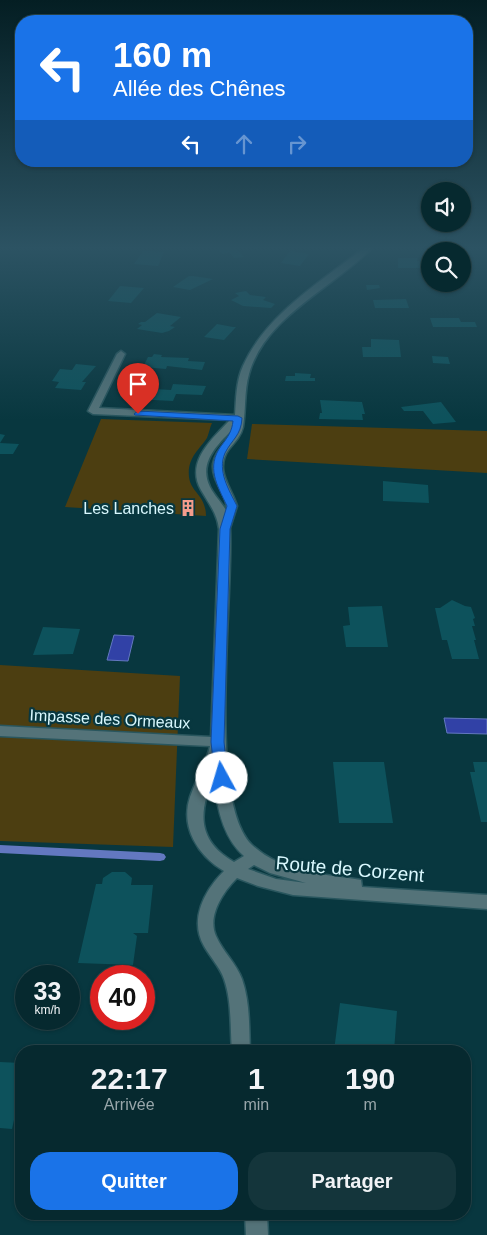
<!DOCTYPE html>
<html lang="fr">
<head>
<meta charset="utf-8">
<style>
  :root { --surface:#06292f; --page:#14353b; --text:#f1f3f6; --muted:#98a6aa; --line:#27454b; --accent:#1a73e8 }
  body { margin:0; font-family:Helvetica,sans-serif; background:var(--page); color:var(--text); height:100vh; display:flex; flex-direction:column; font-size:19px; white-space:nowrap }
  * { box-sizing:border-box; margin:0 }
  p { font-size:16px; color:var(--muted) }
  .icon { flex:none; width:28px; height:28px; fill:none; stroke:currentColor; stroke-width:2; stroke-linecap:round; stroke-linejoin:round }
  .map { position:relative; flex:1; overflow:hidden }
  .sheet { position:absolute; left:15px; top:1045px; width:456px; height:175px; display:flex; flex-direction:column; background:var(--surface); border-radius:20px; box-shadow:0 1px 4px #0004,0 0 0 1px var(--line) }
  .sheet>* { flex:none }
  .guide { position:absolute; left:15px; top:15px; width:458px; height:152px; border-radius:20px; box-shadow:0 1px 4px #0004,0 0 0 1px var(--line); background:#1a73e8; color:#fff; overflow:hidden }
  .controls { position:absolute; left:421px; top:182px; display:grid; gap:10px }
  .controls a { display:grid; place-items:center; width:50px; height:50px; border-radius:50%; background:var(--surface); box-shadow:0 1px 4px #0004,0 0 0 1px var(--line); font-size:25px }
  .speed { position:absolute; left:15px; top:965px; display:flex; gap:10px; font-size:25px; font-weight:700; text-align:center }
  .speed>* { display:grid; place-content:center; width:65px; height:65px; border-radius:50%; background:var(--surface); box-shadow:0 1px 4px #0004,0 0 0 1px var(--line); line-height:1 }
  .speed small { font-size:12px; font-weight:400 }
  .speed .limit { border:8px solid #d22; background:#fff; color:#111 }
  .pin { position:absolute; display:grid; place-items:center; width:42px; height:42px; color:#fff; margin:-51px -21px; border-radius:50% 50% 50% 0; rotate:-45deg; box-shadow:0 0 5px #0007 }
  .pin .icon { rotate:45deg }
  .me { position:absolute; width:55px; margin:-28px; rotate:354deg; stroke-linejoin:round; filter:drop-shadow(0 0 4px #0008) }
  .turn { display:flex; align-items:center; gap:18px; height:105px; padding:0 15px; font-size:22px }
  .turn .icon { width:65px; height:65px; stroke-width:2.5 }
  .turn b { display:block; font-size:35px; line-height:42px }
  .lanes { display:flex; align-items:center; height:48px; padding:0 15px; background:#0003; justify-content:center; gap:25px; direction:ltr }
  .lanes .off { opacity:.35 }
  .eta { display:flex; justify-content:space-evenly; align-items:center; height:85px; text-align:center }
  .eta b { font-size:30px; font-weight:700; line-height:35px }
  .button { display:flex; gap:10px; margin-top:auto; padding:10px 15px }
  .button a { flex:1; height:58px; border-radius:20px; background:var(--accent); color:#fff; font-size:20px; font-weight:700; line-height:58px; text-align:center }
  .button a+a { background:var(--page); color:var(--text) }
  .map>svg:first-child { display:block }
  .green { fill:#4c3e11 }
  .water { fill:#3141a6; stroke:#6378c0 }
  .lines { fill:none; stroke-linecap:round; stroke-linejoin:round }
  .stream { fill:#6378c0; fill-rule:evenodd }
  .building { fill:#0d525c }
  .minor-casing { stroke:#29565e; stroke-width:3 }
  .minor { fill:#547379; fill-rule:evenodd }
  .route { fill:#1a73e8; stroke:#114b97 }
  .labels { text-anchor:middle; dominant-baseline:central; stroke-width:4.5; stroke-linejoin:round; paint-order:stroke }
  .poi-label { font-size:16px; fill:#d9f8fe; stroke:#08373f; text-anchor:end }
  .street-label { font-size:16px; fill:#d9f8fe; stroke:#08373f }
  .near-street-label { font-size:19px; fill:#d9f8fe; stroke:#08373f }
</style>
</head>
<body>
<div class="map">
<svg width="487" height="1235" viewBox="0 0 487 1235">
  <rect width="100%" height="100%" fill="#08373f"/>
  <g class="green">
    <path d="M 101,419 L 212,423 C 210,427 209,433 207,438 C 199,450 187,458 189,477 C 191,493 206,495 206,516 L 65,507 Z"/>
    <polygon points="252,424 487,431 487,473 247,459"/>
    <polygon points="0,665 180,676 173,847 0,841"/>
  </g>
  <g class="water">
    <polygon points="114,635 134,636 128,661 107,660"/>
    <polygon points="444,718 487,719 487,734 447,733"/>
  </g>
  <g class="lines">
    <polygon class="stream" points="0,845 160,853 164,854 166,857 164,860 160,861 0,853"/>
  </g>
  <g class="building">
    <polygon points="215,247 234,247 244,257 234,258 230,253 222,254"/>
    <polygon points="143,251 146,251 164,252 158,266 134,264"/>
    <polygon points="290,251 309,254 300,266 281,263"/>
    <polygon points="398,258 417,258 417,261 427,262 428,268 398,268"/>
    <polygon points="189,276 193,276 213,279 190,290 173,287"/>
    <polygon points="366,285 379,285 380,288 367,290"/>
    <polygon points="120,286 144,288 131,303 108,301"/>
    <polygon points="246,291 250,295 266,297 263,300 275,304 271,308 243,306 231,300 239,296 235,293"/>
    <polygon points="406,299 409,308 375,308 373,300"/>
    <polygon points="157,313 181,317 170,326 175,327 169,331 162,333 137,329 142,325 138,324 141,322 145,322"/>
    <polygon points="430,318 459,318 461,322 475,322 477,327 433,327"/>
    <polygon points="217,324 233,327 236,327 224,340 204,337"/>
    <polygon points="371,339 399,340 401,357 363,357 362,347 371,347"/>
    <polygon points="154,354 162,355 161,357 189,358 188,361 205,362 202,370 167,366 166,369 143,367 148,357 152,357"/>
    <polygon points="432,356 448,357 450,364 433,363"/>
    <polygon points="76,364 96,366 82,382 86,382 81,390 55,388 59,382 52,381 60,369 72,370"/>
    <polygon points="295,373 311,374 310,378 315,378 315,381 285,381 286,376 295,376"/>
    <polygon points="173,384 206,386 202,395 176,394 173,401 134,399 139,388 171,390"/>
    <polygon points="320,400 362,402 365,414 362,414 363,420 319,419 320,413 322,413"/>
    <polygon points="441,402 456,422 433,424 423,411 404,411 401,407"/>
    <polygon points="0,434 5,435 0,443 19,444 13,454 0,454"/>
    <polygon points="383,481 428,485 429,503 383,501"/>
    <polygon points="452,600 465,606 471,607 475,618 473,619 475,626 472,626 476,640 474,640 479,659 452,659 447,640 442,640 435,608 440,608"/>
    <polygon points="382,606 388,647 346,647 343,626 350,625 348,607"/>
    <polygon points="43,627 80,629 73,654 33,655"/>
    <polygon points="333,762 384,762 393,823 339,823"/>
    <polygon points="473,762 487,762 487,822 481,822 470,772 475,772"/>
    <polygon points="112,872 125,872 132,878 131,885 153,885 148,933 133,933 137,936 133,965 78,963 96,884 102,884 103,878"/>
    <polygon points="340,1003 397,1011 394,1051 334,1051"/>
    <polygon points="0,1062 21,1063 21,1088 12,1129 0,1128"/>
  </g>
  <g class="lines">
    <g class="minor-casing">
      <g id="minor">
        <path d="M 365,247 L 373,247 C 335,287 265,316 249,374 C 244,391 246,409 243,427 C 241,436 235,442 229,449 C 214,470 231,486 237,506 L 230,528 C 234,595 206,801 252,845 C 280,871 319,874 355,879 L 361,880 L 362,887 L 487,895 L 487,909 L 293,895 L 258,886 L 237,878 C 223,892 207,916 216,936 C 223,952 236,963 242,979 C 250,1002 249,1027 250,1051 L 232,1051 C 230,1027 232,1002 224,979 C 220,967 210,957 204,946 C 189,920 204,891 224,871 C 198,856 180,827 190,797 C 196,779 206,764 210,746 L 0,736 L 0,726 L 211,737 L 219,529 C 217,513 209,504 201,490 C 185,462 212,439 230,420 L 93,414 L 88,411 L 117,354 L 121,351 L 125,354 L 99,408 L 235,415 C 236,399 236,381 243,366 C 266,314 322,281 365,247 ZM 233,429 C 228,442 215,450 213,464 C 211,482 229,496 226,510 C 221,502 214,495 210,487 C 198,463 217,445 233,429 ZM 214,777 C 216,804 222,837 244,856 L 234,862 C 197,841 198,812 214,777 ZM 254,865 L 270,873 L 306,883 L 276,879 L 248,869 Z"/>
        <polygon points="245,1214 267,1214 268,1235 246,1235"/>
      </g>
    </g>
    <use href="#minor" class="minor"/>
  </g>
  <linearGradient id="sky" x2="0" y2="1"><stop stop-color="#041e23"/><stop offset="0.59" stop-color="#2c5363"/><stop offset="1" stop-color="#2c5363" stop-opacity="0"/></linearGradient>
  <rect width="487" height="420" fill="url(#sky)"/>
  <path class="route" d="M 138,411 L 238,416 L 242,418 C 241,436 232,439 225,453 C 217,471 229,490 237,506 L 230,529 L 224,742 L 228,778 L 222,782 L 215,778 L 211,742 L 220,529 L 227,506 C 217,485 206,467 221,446 C 228,437 232,431 233,421 L 135,415 L 134,414 Z"/>
  <defs>
    <g id="building-bare" transform="scale(1.35)"><path d="M-4-6H4V6H1V3H-1V6H-4ZM-2.5-4.3h1.7v1.8h-1.7ZM.8-4.3h1.7v1.8H.8ZM-2.5-1h1.7V.8h-1.7ZM.8-1h1.7V.8H.8Z" fill="#f49d8d" stroke="#08373f" stroke-width="2.5" paint-order="stroke"/></g>
  </defs>
  <g fill-rule="evenodd">
    <use href="#building-bare" x="188" y="508"/>
  </g>
  <g class="labels">
    <g class="poi-label">
      <text x="174" y="508">Les Lanches</text>
    </g>
    <g class="street-label">
      <text transform="translate(110 719) rotate(3)">Impasse des Ormeaux</text>
    </g>
    <g class="near-street-label">
      <text transform="translate(350 869) rotate(5)">Route de Corzent</text>
    </g>
  </g>
</svg>
<div class="controls">
<a><svg class="icon" aria-label="sound" viewBox="0 0 24 24"><path d="M4 9h4l5-4v14l-5-4H4zM17 9q2 3 0 6"/></svg></a>
<a><svg class="icon" aria-label="search" viewBox="0 0 24 24"><circle cx="10" cy="10" r="6"/><path d="M15 15l6 6"/></svg></a>
</div>
<div class="speed"><div>33<small>km/h</small></div><div class="limit">40</div></div>
<div class="pin" style="left:138px;top:414px;background:#d93025"><svg class="icon" aria-label="arrive" viewBox="0 0 24 24"><path d="M6 21V4h12l-3 4 3 4H6"/></svg></div>
<svg class="me" style="left:222px;top:778px" viewBox="-20 -20 40 40"><circle r="19" fill="#fff"/><path d="M0-13L10 11 0 6-10 11z" fill="#1a73e8"/></svg>
<div class="guide">
<div class="turn"><svg class="icon" aria-label="left" viewBox="0 0 24 24"><path d="M17 20v-9H6M10 6l-5 5 5 5"/></svg><div><b>160 m</b>Allée des Chênes</div></div>
<div class="lanes"><svg class="icon" aria-label="left" viewBox="0 0 24 24"><path d="M17 20v-9H6M10 6l-5 5 5 5"/></svg><svg class="icon off" aria-label="ahead" viewBox="0 0 24 24"><path d="M12 20V5M6 11l6-6 6 6"/></svg><svg class="icon off" aria-label="right" viewBox="0 0 24 24"><path d="M7 20v-9h11M14 6l5 5-5 5"/></svg></div>
</div>
<section class="sheet">
<div class="eta">
<div><b>22:17</b><p>Arrivée</p></div>
<div><b>1</b><p>min</p></div>
<div><b>190</b><p>m</p></div>
</div>
<div class="button"><a>Quitter</a><a>Partager</a></div>
</section>
</div>
</body>
</html>
